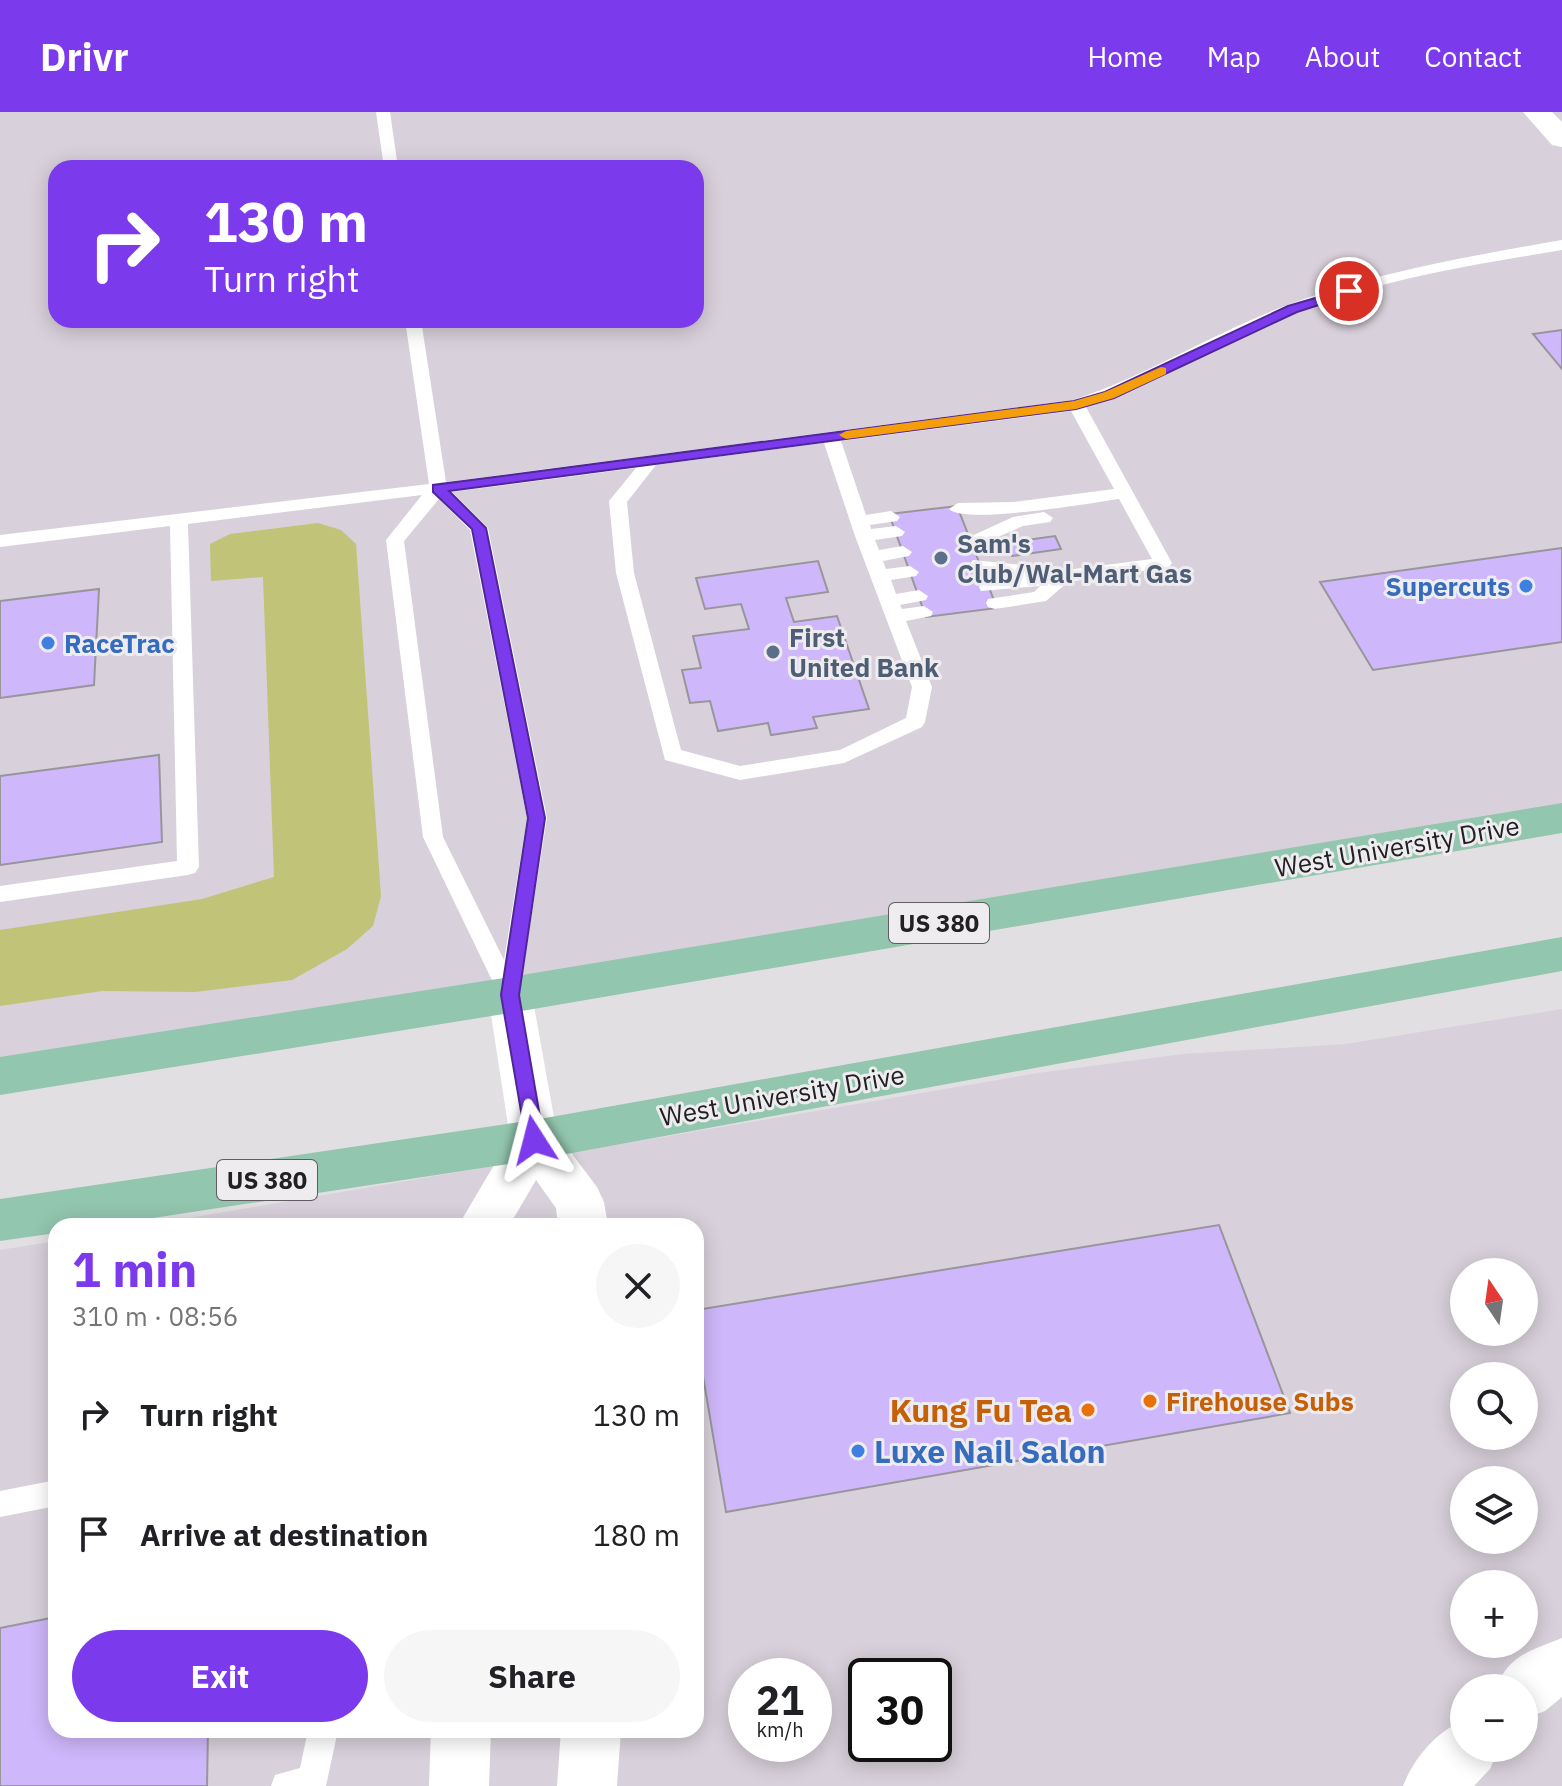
<!DOCTYPE html>
<html lang="en">
<head>
<meta charset="utf-8">
<style>
  :root { --surface:#fff; --page:#f6f6f6; --text:#202124; --muted:#757577; --accent:#7c3aed }
  body { margin:0; font-family:"IBM Plex Sans",sans-serif; background:var(--page); color:var(--text); height:100vh; display:flex; flex-direction:column; font-size:30px; white-space:nowrap }
  * { box-sizing:border-box; margin:0 }
  p { font-size:26px; color:var(--muted) }
  .icon { flex:none; width:44px; height:44px; fill:none; stroke:currentColor; stroke-width:2; stroke-linecap:round; stroke-linejoin:round }
  .map { position:relative; flex:1; overflow:hidden }
  .panel { position:absolute; left:48px; top:1106px; width:656px; height:520px; display:flex; flex-direction:column; background:var(--surface); border-radius:24px; box-shadow:0 4px 20px #0003 }
  .panel>* { flex:none }
  .top-card { position:absolute; left:48px; top:48px; width:656px; height:168px; border-radius:24px; box-shadow:0 4px 20px #0003; background:#7c3aed; color:#fff; overflow:hidden }
  .needle { width:52px; rotate:347deg }
  .buttons { position:absolute; left:1450px; top:1146px; display:grid; gap:16px }
  .buttons a { display:grid; place-items:center; width:88px; height:88px; border-radius:50%; background:var(--surface); box-shadow:0 4px 20px #0003; font-size:40px }
  .speed { position:absolute; left:728px; top:1546px; display:flex; gap:16px; font-size:40px; font-weight:700; text-align:center }
  .speed>* { display:grid; place-content:center; width:104px; height:104px; border-radius:50%; background:var(--surface); box-shadow:0 4px 20px #0003; line-height:1 }
  .speed small { font-size:20px; font-weight:400 }
  .speed .limit { border:4px solid #111; border-radius:12px; background:#fff; color:#111 }
  .pin { position:absolute; display:grid; place-items:center; width:68px; height:68px; color:#fff; margin:-34px; border:4px solid #fff; border-radius:50%; box-shadow:0 2px 8px #0007 }
  .me { position:absolute; width:88px; margin:-44px; rotate:351deg; stroke-linejoin:round; filter:drop-shadow(0 0 6px #0008) }
  .turn { display:flex; align-items:center; gap:28px; height:168px; padding:0 24px; font-size:36px }
  .turn .icon { width:104px; height:104px; stroke-width:2.5 }
  .turn b { display:block; font-size:56px; line-height:68px }
  .round { display:grid; place-items:center; flex:none; width:84px; height:84px; border-radius:42px; background:var(--page) }
  .head { display:flex; align-items:center; justify-content:space-between; height:136px; padding:0 24px }
  h1 { font-size:48px; font-weight:700; line-height:60px; color:var(--accent) }
  .cta { display:flex; gap:16px; margin-top:auto; padding:16px 24px }
  .cta a { flex:1; height:92px; border-radius:48px; background:var(--accent); color:#fff; font-size:32px; font-weight:700; line-height:92px; text-align:center }
  .cta a+a { background:var(--page); color:var(--text) }
  ul { padding:0; list-style:none }
  li { display:flex; align-items:center; gap:24px; height:120px; padding:0 24px }
  li div { flex:1 }
  li b { display:block; font-size:30px }
  li em { font-style:normal }
  header { display:flex; align-items:center; gap:48px; box-sizing:border-box; height:112px; padding:0 40px; background:var(--accent); color:#fff }
  header strong { font-size:38px }
  nav { display:flex; gap:44px; margin-inline-start:auto; font-size:28px }
  .map>svg:first-child { display:block }
  .built { fill:#d8d0da; fill-rule:evenodd }
  .green { fill:#c0c378 }
  .building { fill:#ceb7fa; stroke:#98969a; stroke-width:2 }
  .lines { fill:none; stroke-linecap:round; stroke-linejoin:round }
  .service { fill:#fff; fill-rule:evenodd }
  .minor { fill:#fff; fill-rule:evenodd }
  .primary { fill:#93c6ae; fill-rule:evenodd }
  .route { fill:#7c3aed; stroke:#51269a; stroke-width:2 }
  .slow { fill:#f59e0b }
  .service-dot { fill:#5c6f8a; stroke:#efecf0; stroke-width:3 }
  .shop-dot { fill:#3f7fe0; stroke:#efecf0; stroke-width:3 }
  .food-dot { fill:#e8710a; stroke:#efecf0; stroke-width:3 }
  .labels { text-anchor:middle; dominant-baseline:central; stroke-width:6; stroke-linejoin:round; paint-order:stroke }
  .shield { fill:#efecf0; stroke:#5f5d60; stroke-width:2 }
  .shield-label { font-size:24px; font-weight:bold; fill:#212022 }
  .service-label { font-size:26px; font-weight:bold; fill:#4e5e75; stroke:#efecf0; text-anchor:start }
  .shop-label { font-size:26px; font-weight:bold; fill:#366cbe; stroke:#efecf0; text-anchor:end }
  .street-label { font-size:26px; fill:#212022; stroke:#efecf0 }
  .food-label { font-size:26px; font-weight:bold; fill:#c56008; stroke:#efecf0; text-anchor:start }
  .near-food-label { font-size:32px; font-weight:bold; fill:#c56008; stroke:#efecf0; text-anchor:end }
  .near-shop-label { font-size:32px; font-weight:bold; fill:#366cbe; stroke:#efecf0; text-anchor:start }
</style>
</head>
<body>
<header>
<strong>Drivr</strong>
<nav><a>Home</a><a>Map</a><a>About</a><a>Contact</a></nav>
</header>
<div class="map">
<svg width="1562" height="1674" viewBox="0 0 1562 1674">
  <rect width="100%" height="100%" fill="#e2dfe3"/>
  <g class="built">
    <path d="M 0,0 L 1562,0 L 1562,707 L 0,964 ZM 56,56 L 696,56 L 696,208 L 56,208 Z"/>
    <path d="M 1562,897 L 1562,1674 L 0,1674 L 0,1138 L 56,1129 L 56,1618 L 696,1618 L 696,1114 L 142,1114 L 1038,961 L 1183,942 L 1346,932 ZM 1464,1160 L 1524,1160 L 1524,1220 L 1464,1220 ZM 1464,1264 L 1524,1264 L 1524,1324 L 1464,1324 ZM 1464,1368 L 1524,1368 L 1524,1428 L 1464,1428 ZM 1464,1472 L 1524,1472 L 1524,1532 L 1464,1532 ZM 746,1564 L 814,1564 L 814,1632 L 746,1632 ZM 866,1564 L 934,1564 L 934,1632 L 866,1632 ZM 1464,1576 L 1524,1576 L 1524,1636 L 1464,1636 Z"/>
  </g>
  <polygon class="green" points="318,411 341,418 356,432 381,784 373,814 347,837 292,868 195,880 102,879 0,894 0,818 202,787 274,765 263,465 211,469 210,432 230,422"/>
  <g class="building">
    <polygon points="1562,218 1562,257 1533,222"/>
    <polygon points="957,394 997,496 926,505 889,402"/>
    <polygon points="1055,424 1061,437 1012,444 1006,431"/>
    <polygon points="1562,436 1562,530 1373,558 1320,470"/>
    <polygon points="818,449 828,480 786,486 794,510 837,504 869,597 813,605 817,616 771,623 768,611 718,619 710,589 690,591 682,558 701,556 693,524 749,517 741,492 705,497 696,466"/>
    <polygon points="99,477 94,573 0,586 0,489"/>
    <polygon points="159,643 162,730 0,753 0,664"/>
    <polygon points="1219,1113 1290,1301 726,1400 696,1223 696,1198"/>
    <polygon points="56,1505 56,1618 208,1618 207,1674 0,1674 0,1516"/>
  </g>
  <g class="lines">
    <g class="service">
      <polygon points="376,0 390,0 398,56 384,56"/>
      <path d="M 1562,128 L 1562,138 C 1473,153 1381,167 1296,201 C 1224,229 1159,270 1086,295 L 1172,451 L 1169,455 L 1068,470 L 1046,489 L 995,497 L 988,495 L 986,491 L 988,487 L 1034,480 L 1040,474 L 981,479 L 979,475 L 981,471 L 1023,464 L 973,456 L 970,452 L 973,448 L 1042,455 L 1051,460 L 1152,447 L 1119,387 C 1091,391 965,413 949,397 L 958,391 L 1014,390 L 1114,377 L 1071,299 L 841,329 L 866,403 L 891,399 L 900,405 L 897,409 L 870,413 L 871,417 L 896,414 L 905,420 L 902,424 L 875,428 L 879,438 L 903,434 L 912,440 L 909,444 L 883,449 L 886,457 L 910,454 L 919,460 L 916,464 L 891,468 L 896,482 L 919,478 L 928,484 L 926,488 L 900,493 L 902,497 L 924,494 L 933,500 L 931,504 L 906,509 L 932,575 L 925,610 L 922,615 L 844,651 L 740,668 L 665,648 L 616,461 L 609,389 L 636,356 L 452,380 L 488,416 L 547,706 L 518,889 L 510,892 L 502,889 L 423,725 L 386,428 L 422,383 L 188,412 L 199,755 L 195,761 L 188,763 L 0,790 L 0,774 L 177,749 L 170,414 L 0,435 L 0,423 L 429,372 L 405,208 L 421,208 L 446,370 L 1073,288 C 1149,263 1216,219 1290,192 C 1378,160 1470,144 1562,128 ZM 824,331 L 855,424 L 912,575 L 906,606 L 840,638 L 740,654 L 681,638 L 634,461 L 627,390 L 656,353 ZM 439,387 L 470,418 L 527,706 L 504,848 L 443,725 L 404,429 Z"/>
      <polygon points="1044,400 1053,406 1050,410 1023,414 971,437 962,431 965,427 1013,405"/>
      <polygon points="56,1368 56,1394 0,1405 0,1379"/>
      <polygon points="308,1618 338,1618 326,1674 271,1674 275,1663 300,1656"/>
    </g>
    <g class="minor">
      <polygon points="1523,0 1552,0 1562,10 1562,35 1552,33"/>
      <polygon points="510,865 526,870 532,883 557,1022 597,1075 604,1090 608,1114 558,1114 556,1096 536,1068 509,1114 458,1114 510,1026 488,883 494,870"/>
      <path d="M 1562,1526 L 1562,1585 L 1545,1599 L 1524,1607 L 1524,1576 L 1496,1576 C 1509,1543 1530,1539 1562,1526 Z"/>
      <path d="M 1464,1608 L 1464,1636 L 1499,1636 L 1490,1657 L 1474,1674 L 1403,1674 C 1414,1646 1436,1620 1464,1608 Z"/>
      <polygon points="431,1618 491,1618 489,1674 429,1674"/>
      <polygon points="561,1618 621,1618 617,1674 557,1674"/>
    </g>
    <g class="primary">
      <polygon points="1562,691 1562,721 510,901 0,983 0,945 510,865"/>
      <polygon points="1562,825 1562,859 534,1048 101,1114 56,1114 56,1121 0,1129 0,1087 534,1008"/>
    </g>
  </g>
  <polygon class="route" points="1349,176 1353,177 1353,182 1297,200 1114,286 1076,297 449,379 486,416 545,706 519,883 544,1028 541,1034 534,1037 527,1034 501,883 528,706 472,417 433,380 433,373 1074,289 1105,280 1288,194"/>
  <polygon class="slow" points="1161,255 1166,256 1166,262 1114,286 1076,297 846,327 839,323 846,319 1074,289 1105,280"/>
  <g class="service-dot">
    <circle cx="941" cy="446" r="8"/>
    <circle cx="773" cy="540" r="8"/>
  </g>
  <g class="shop-dot">
    <circle cx="1526" cy="474" r="8"/>
    <circle cx="48" cy="531" r="8"/>
    <circle cx="858" cy="1339" r="8"/>
  </g>
  <g class="food-dot">
    <circle cx="1150" cy="1289" r="8"/>
    <circle cx="1088" cy="1298" r="8"/>
  </g>
  <g class="labels">
    <g class="shield">
      <rect x="889" y="791" width="100" height="40" rx="6"/>
      <rect x="217" y="1048" width="100" height="40" rx="6"/>
    </g>
    <g class="shield-label">
      <text x="939" y="811">US 380</text>
      <text x="267" y="1068">US 380</text>
    </g>
    <g class="service-label">
      <text x="957" y="431">Sam's<tspan x="957" dy="30">Club/Wal-Mart Gas</tspan></text>
      <text x="789" y="525">First<tspan x="789" dy="30">United Bank</tspan></text>
    </g>
    <g class="shop-label">
      <text x="1510" y="474">Supercuts</text>
      <text x="64" y="531" text-anchor="start">RaceTrac</text>
    </g>
    <g class="street-label">
      <text transform="translate(1397 734) rotate(-10)">West University Drive</text>
      <text transform="translate(782 983) rotate(-10)">West University Drive</text>
    </g>
    <g class="food-label">
      <text x="1166" y="1289">Firehouse Subs</text>
    </g>
    <g class="near-food-label">
      <text x="1072" y="1298">Kung Fu Tea</text>
    </g>
    <g class="near-shop-label">
      <text x="874" y="1339">Luxe Nail Salon</text>
    </g>
  </g>
</svg>
<div class="buttons">
<a><svg class="needle" viewBox="-14 -14 28 28"><path d="M0-13l5 13h-10z" fill="#e53935"/><path d="M0 13l5-13h-10z" fill="#757577"/></svg></a>
<a><svg class="icon" aria-label="search" viewBox="0 0 24 24"><circle cx="10" cy="10" r="6"/><path d="M15 15l6 6"/></svg></a>
<a><svg class="icon" aria-label="layers" viewBox="0 0 24 24"><path d="M12 4l9 5-9 5-9-5zM3 14l9 5 9-5"/></svg></a>
<a>+</a>
<a>−</a>
</div>
<div class="speed"><div>21<small>km/h</small></div><div class="limit">30</div></div>
<div class="pin" style="left:1349px;top:179px;background:#d93025"><svg class="icon" aria-label="arrive" viewBox="0 0 24 24"><path d="M6 21V4h12l-3 4 3 4H6"/></svg></div>
<svg class="me" style="left:534px;top:1028px" viewBox="-20 -20 40 40"><path d="M0-17L14 15 0 8-14 15z" fill="#7c3aed" stroke="#fff" stroke-width="4"/></svg>
<div class="top-card">
<div class="turn"><svg class="icon" aria-label="right" viewBox="0 0 24 24"><path d="M7 20v-9h11M14 6l5 5-5 5"/></svg><div><b>130 m</b>Turn right</div></div>
</div>
<section class="panel">
<div class="head"><div><h1>1 min</h1><p>310 m · 08:56</p></div><a class="round"><svg class="icon" aria-label="close" viewBox="0 0 24 24"><path d="M6 6l12 12M18 6L6 18"/></svg></a></div>
<ul>
<li><svg class="icon" aria-label="right" viewBox="0 0 24 24"><path d="M7 20v-9h11M14 6l5 5-5 5"/></svg><div><b>Turn right</b></div><em>130 m</em></li>
<li><svg class="icon" aria-label="arrive" viewBox="0 0 24 24"><path d="M6 21V4h12l-3 4 3 4H6"/></svg><div><b>Arrive at destination</b></div><em>180 m</em></li>
</ul>
<div class="cta"><a>Exit</a><a>Share</a></div>
</section>
</div>
</body>
</html>
